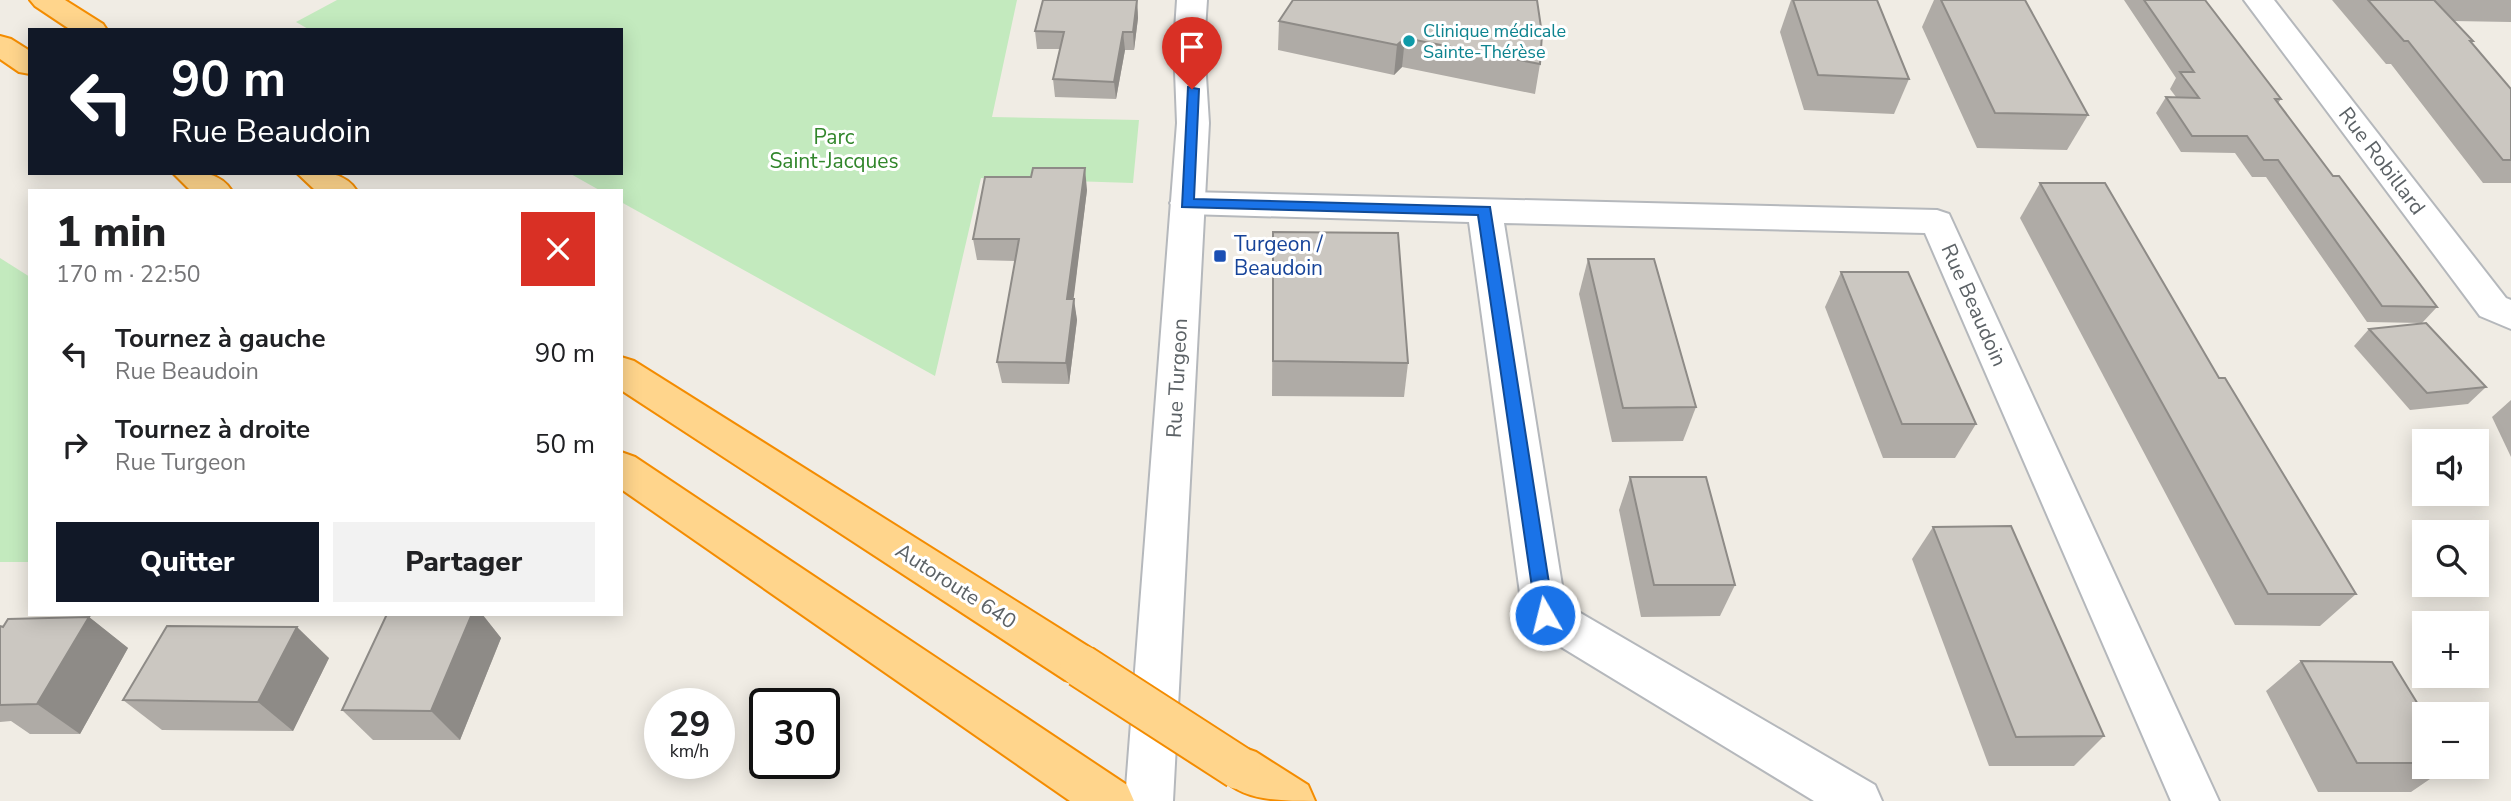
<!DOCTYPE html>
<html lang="fr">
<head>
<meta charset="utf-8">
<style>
  :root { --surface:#fff; --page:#f2f2f2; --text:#202124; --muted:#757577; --accent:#111827 }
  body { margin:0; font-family:"Nunito Sans",sans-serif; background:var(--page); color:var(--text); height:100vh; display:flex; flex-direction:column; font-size:26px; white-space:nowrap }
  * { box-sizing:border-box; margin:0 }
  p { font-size:23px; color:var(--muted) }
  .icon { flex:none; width:38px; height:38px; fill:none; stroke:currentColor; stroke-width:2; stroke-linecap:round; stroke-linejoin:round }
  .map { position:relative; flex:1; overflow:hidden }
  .sheet { position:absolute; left:28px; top:189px; width:595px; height:427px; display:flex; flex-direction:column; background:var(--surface); border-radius:0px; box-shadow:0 4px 18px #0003 }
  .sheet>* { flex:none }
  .banner { position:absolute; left:28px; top:28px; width:595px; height:147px; border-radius:0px; box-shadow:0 4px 18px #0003; background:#111827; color:#fff; overflow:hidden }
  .buttons { position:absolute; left:2412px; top:429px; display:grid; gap:14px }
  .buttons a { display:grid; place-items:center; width:77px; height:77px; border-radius:0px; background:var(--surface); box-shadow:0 4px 18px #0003; font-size:35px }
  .speed { position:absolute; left:644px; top:688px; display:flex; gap:14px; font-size:35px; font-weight:700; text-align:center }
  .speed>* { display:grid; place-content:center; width:91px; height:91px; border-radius:50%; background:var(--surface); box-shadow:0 4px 18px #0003; line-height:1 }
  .speed small { font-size:18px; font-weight:400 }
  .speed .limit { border:4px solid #111; border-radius:10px; background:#fff; color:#111 }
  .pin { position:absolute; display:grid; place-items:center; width:60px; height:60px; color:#fff; margin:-72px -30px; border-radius:50% 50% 50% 0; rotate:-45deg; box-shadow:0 0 7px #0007 }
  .pin .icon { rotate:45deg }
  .me { position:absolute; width:77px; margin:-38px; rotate:352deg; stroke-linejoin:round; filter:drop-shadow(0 0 5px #0008) }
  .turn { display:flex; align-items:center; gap:24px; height:147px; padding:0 28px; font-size:32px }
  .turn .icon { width:91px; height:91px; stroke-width:2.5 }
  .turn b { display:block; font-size:49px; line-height:60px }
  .round { display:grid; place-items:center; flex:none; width:74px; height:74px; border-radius:0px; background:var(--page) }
  .overview { display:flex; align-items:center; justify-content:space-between; height:119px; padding:0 28px }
  h1 { font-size:42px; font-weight:800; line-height:52px }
  .primary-button { display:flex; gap:14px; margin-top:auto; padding:14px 28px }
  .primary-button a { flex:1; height:80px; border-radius:0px; background:var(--accent); color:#fff; font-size:28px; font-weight:800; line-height:80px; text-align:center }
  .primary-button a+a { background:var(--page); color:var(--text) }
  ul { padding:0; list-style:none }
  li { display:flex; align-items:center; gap:21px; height:91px; padding:0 28px }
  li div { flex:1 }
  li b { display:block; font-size:26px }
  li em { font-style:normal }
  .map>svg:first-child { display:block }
  .green { fill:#c3eabe }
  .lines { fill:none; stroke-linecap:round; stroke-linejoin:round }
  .minor-casing { stroke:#b5b8bc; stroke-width:4 }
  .tertiary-casing { stroke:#b5b8bc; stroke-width:4 }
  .motorway-casing { stroke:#f48c00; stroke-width:4 }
  .minor { fill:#fff; fill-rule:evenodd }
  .tertiary { fill:#fff; fill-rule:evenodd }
  .motorway { fill:#ffd58c; fill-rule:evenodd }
  .motorway-bridge-casing { stroke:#f48c00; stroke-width:46; stroke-linecap:butt }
  .motorway-bridge { stroke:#ffd58c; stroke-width:42 }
  .wall { fill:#afaba6 }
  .shaded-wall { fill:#8e8b87 }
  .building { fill:#cbc7c1; stroke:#8e8b87; stroke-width:2 }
  .route { fill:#1a73e8; stroke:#114b97; stroke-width:2 }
  .culture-dot { fill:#0f9aa8; stroke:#fff; stroke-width:2.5 }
  .transit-dot { fill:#1a4fb4; stroke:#fff; stroke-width:2.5 }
  .labels { text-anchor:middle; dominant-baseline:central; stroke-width:6; stroke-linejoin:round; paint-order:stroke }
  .far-culture-label { font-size:18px; fill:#0d838f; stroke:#fff; text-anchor:start }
  .park-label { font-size:21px; fill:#31862b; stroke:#fff }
  .street-label { font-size:21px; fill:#5c6266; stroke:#fff }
  .transit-label { font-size:21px; fill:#164399; stroke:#fff; text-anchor:start }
</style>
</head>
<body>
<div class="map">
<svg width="2511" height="801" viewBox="0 0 2511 801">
  <rect width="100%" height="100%" fill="#f0ece4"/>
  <g class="green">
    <polygon points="337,0 1017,0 992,117 1139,120 1133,183 981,178 935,376 621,202 621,191 601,191 569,173 621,173 621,30 310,30 296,22"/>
    <polygon points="0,258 30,277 30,562 0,562"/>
  </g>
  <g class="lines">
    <g class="minor-casing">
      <g id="minor">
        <polygon points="2244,0 2274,0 2506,298 2511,300 2511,329 2480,316"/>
        <polygon points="1187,192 1937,210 1949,214 2219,801 2171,801 1925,233 1504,223 1565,604 1875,785 1882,801 1814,801 1530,628 1523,615 1469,222 1187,214 1175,211 1170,203 1175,195"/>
      </g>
    </g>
    <g class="tertiary-casing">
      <polygon id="tertiary" points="1177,0 1207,0 1204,45 1209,123 1173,801 1125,801 1177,123 1174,45"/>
    </g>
    <g class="motorway-casing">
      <g id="motorway">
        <polygon points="30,0 65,0 103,24 107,30 71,30 35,6"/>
        <polygon points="0,36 11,39 30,51 30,74 19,72 0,59"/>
        <path d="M 173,173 C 196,173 218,169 232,191 L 191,191 Z"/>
        <path d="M 297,173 C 320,173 343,169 357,191 L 316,191 Z"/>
        <polygon points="621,357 634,361 1097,652 1103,666 1097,680 1081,686 1065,680 621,390"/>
        <polygon points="621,452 635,457 1127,785 1134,801 1070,801 621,489"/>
        <path d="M 1239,746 L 1256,752 L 1308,785 L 1315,801 C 1276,801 1234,801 1215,768 L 1222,752 Z"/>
      </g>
    </g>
    <use href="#minor" class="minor"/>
    <use href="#tertiary" class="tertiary"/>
    <use href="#motorway" class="motorway"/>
    <g class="motorway-bridge-casing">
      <polyline id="motorway-bridge" points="1081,666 1239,768"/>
    </g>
    <use href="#motorway-bridge" class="motorway-bridge"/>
  </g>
  <g class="wall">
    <polygon points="1137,0 1138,18 1134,50 1125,50 1116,99 1055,97 1053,79 1060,49 1037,49 1035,31"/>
    <polygon points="1791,0 1877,0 1909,79 1894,114 1804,110 1780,32"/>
    <polygon points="1934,0 2025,0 2088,115 2067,150 1977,148 1922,27"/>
    <polygon points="2124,0 2205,0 2281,99 2278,103 2333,176 2437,307 2422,323 2367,322 2266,177 2252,177 2235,153 2181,152 2156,113 2166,97 2176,97 2170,89 2176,78"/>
    <polygon points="2332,0 2511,0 2511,22 2453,21 2473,41 2471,43 2511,89 2511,183 2483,183 2391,64 2386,64"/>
    <polygon points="1293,1 1540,64 1535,94 1402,67 1394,75 1278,50 1279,21"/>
    <polygon points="2040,183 2219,378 2356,594 2320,626 2235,625 2020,218"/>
    <polygon points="1087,190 1073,299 1077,320 1069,384 1002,383 997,362 1015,261 977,260 973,239"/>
    <polygon points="1273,232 1408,363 1404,397 1272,396"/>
    <polygon points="1588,259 1696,407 1683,441 1612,442 1579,294"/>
    <polygon points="1841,272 1976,424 1955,458 1883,458 1825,307"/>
    <polygon points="2369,329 2486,387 2468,404 2410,410 2354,346"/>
    <polygon points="2511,400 2511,457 2492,417"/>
    <polygon points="1630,477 1735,585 1720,616 1641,617 1619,510"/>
    <polygon points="1933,527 2104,736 2074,766 1989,766 1912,559"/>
    <polygon points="387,614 482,614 501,638 460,740 373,740 342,710"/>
    <polygon points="89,617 128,648 80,734 30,734 11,721 0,722 0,626"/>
    <polygon points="329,658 293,731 162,730 123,700"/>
    <polygon points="2301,661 2424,714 2424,766 2449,766 2411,792 2318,792 2266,691"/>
  </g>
  <g class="shaded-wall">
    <polygon points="1137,0 1138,18 1134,50 1133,32"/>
    <polygon points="1123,32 1125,50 1116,99 1114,82"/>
    <polygon points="1405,38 1402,67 1394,75 1397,45"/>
    <polygon points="1085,168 1087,190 1071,320 1067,299"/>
    <polygon points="1074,299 1077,320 1069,384 1066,363"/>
    <polygon points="472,614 482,614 501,638 460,740 431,711"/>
    <polygon points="89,617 128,648 80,734 37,704"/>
    <polygon points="297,627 329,658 293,731 258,702"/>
  </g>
  <g class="building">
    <polygon points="1043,0 1137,0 1133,32 1123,32 1114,82 1053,79 1064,32 1035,31"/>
    <polygon points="1293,0 1537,0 1542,34 1540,64 1405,38 1397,45 1279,21"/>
    <polygon points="1793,0 1877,0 1909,79 1818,75"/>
    <polygon points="1941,0 2025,0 2088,115 1995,113"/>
    <polygon points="2144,0 2205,0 2281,99 2275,99 2333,176 2339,176 2437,307 2382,306 2278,160 2264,160 2247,136 2192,136 2166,97 2199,98 2180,72 2194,72"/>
    <polygon points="2368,0 2434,0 2473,41 2470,41 2511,89 2511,160 2503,160 2408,41 2404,41"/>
    <polygon points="1033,168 1085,168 1067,299 1074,299 1066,363 997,362 1019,239 973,239 985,177 1031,177"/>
    <polygon points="2040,183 2105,183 2219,378 2225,378 2356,594 2268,594"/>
    <polygon points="1273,232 1398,233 1408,363 1273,361"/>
    <polygon points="1588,259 1654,259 1696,407 1623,408"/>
    <polygon points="1841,272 1908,272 1976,424 1902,424"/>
    <polygon points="2426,323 2486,387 2427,393 2369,329"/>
    <polygon points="1630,477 1706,477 1735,585 1654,585"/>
    <polygon points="2011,526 2104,736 2016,737 1933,527"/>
    <polygon points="387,614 472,614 431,711 342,710"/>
    <polygon points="89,617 37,704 0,705 0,626 3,627 8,619"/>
    <polygon points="167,626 297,627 258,702 123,700"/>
    <polygon points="2301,661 2392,662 2424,714 2424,763 2357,763"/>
  </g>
  <polygon class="route" points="1188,87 1199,89 1194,199 1490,207 1554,615 1551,620 1545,622 1536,615 1478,215 1182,207"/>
  <circle class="culture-dot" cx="1409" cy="41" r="7"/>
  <rect class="transit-dot" x="1213" y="249" width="14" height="14" rx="3.5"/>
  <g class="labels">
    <g class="far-culture-label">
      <text x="1423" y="31">Clinique médicale<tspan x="1423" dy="21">Sainte-Thérèse</tspan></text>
    </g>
    <g class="park-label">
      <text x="834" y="137">Parc<tspan x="834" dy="24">Saint-Jacques</tspan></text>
    </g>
    <g class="street-label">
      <text transform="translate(2382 161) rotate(53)">Rue Robillard</text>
      <text transform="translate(1974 305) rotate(66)">Rue Beaudoin</text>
      <text transform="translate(1177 378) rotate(-87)">Rue Turgeon</text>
      <text transform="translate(956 586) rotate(33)">Autoroute 640</text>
    </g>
    <g class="transit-label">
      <text x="1234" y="244">Turgeon /<tspan x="1234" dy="24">Beaudoin</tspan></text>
    </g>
  </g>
</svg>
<div class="buttons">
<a><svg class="icon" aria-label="sound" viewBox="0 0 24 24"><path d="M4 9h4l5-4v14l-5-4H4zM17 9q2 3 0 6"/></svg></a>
<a><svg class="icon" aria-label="search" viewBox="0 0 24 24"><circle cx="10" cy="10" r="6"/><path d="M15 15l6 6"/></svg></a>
<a>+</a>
<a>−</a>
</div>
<div class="speed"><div>29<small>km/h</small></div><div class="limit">30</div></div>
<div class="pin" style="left:1192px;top:89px;background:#d93025"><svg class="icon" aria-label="arrive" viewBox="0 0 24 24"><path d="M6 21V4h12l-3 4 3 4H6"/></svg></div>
<svg class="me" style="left:1545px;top:615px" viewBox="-20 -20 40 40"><circle r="17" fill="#1a73e8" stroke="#fff" stroke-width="3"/><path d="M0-11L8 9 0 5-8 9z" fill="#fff"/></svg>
<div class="banner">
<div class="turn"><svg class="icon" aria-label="left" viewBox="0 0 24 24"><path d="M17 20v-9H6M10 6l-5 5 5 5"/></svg><div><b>90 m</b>Rue Beaudoin</div></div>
</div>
<section class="sheet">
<div class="overview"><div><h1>1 min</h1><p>170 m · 22:50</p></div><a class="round" style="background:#d93025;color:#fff"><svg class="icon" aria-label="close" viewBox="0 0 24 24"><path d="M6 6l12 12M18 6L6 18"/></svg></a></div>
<ul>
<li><svg class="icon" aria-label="left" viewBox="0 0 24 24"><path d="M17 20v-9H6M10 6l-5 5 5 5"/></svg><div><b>Tournez à gauche</b><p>Rue Beaudoin</p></div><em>90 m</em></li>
<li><svg class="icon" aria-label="right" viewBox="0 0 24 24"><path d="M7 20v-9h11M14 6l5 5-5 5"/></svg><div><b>Tournez à droite</b><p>Rue Turgeon</p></div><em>50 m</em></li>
</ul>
<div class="primary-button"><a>Quitter</a><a>Partager</a></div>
</section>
</div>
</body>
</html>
